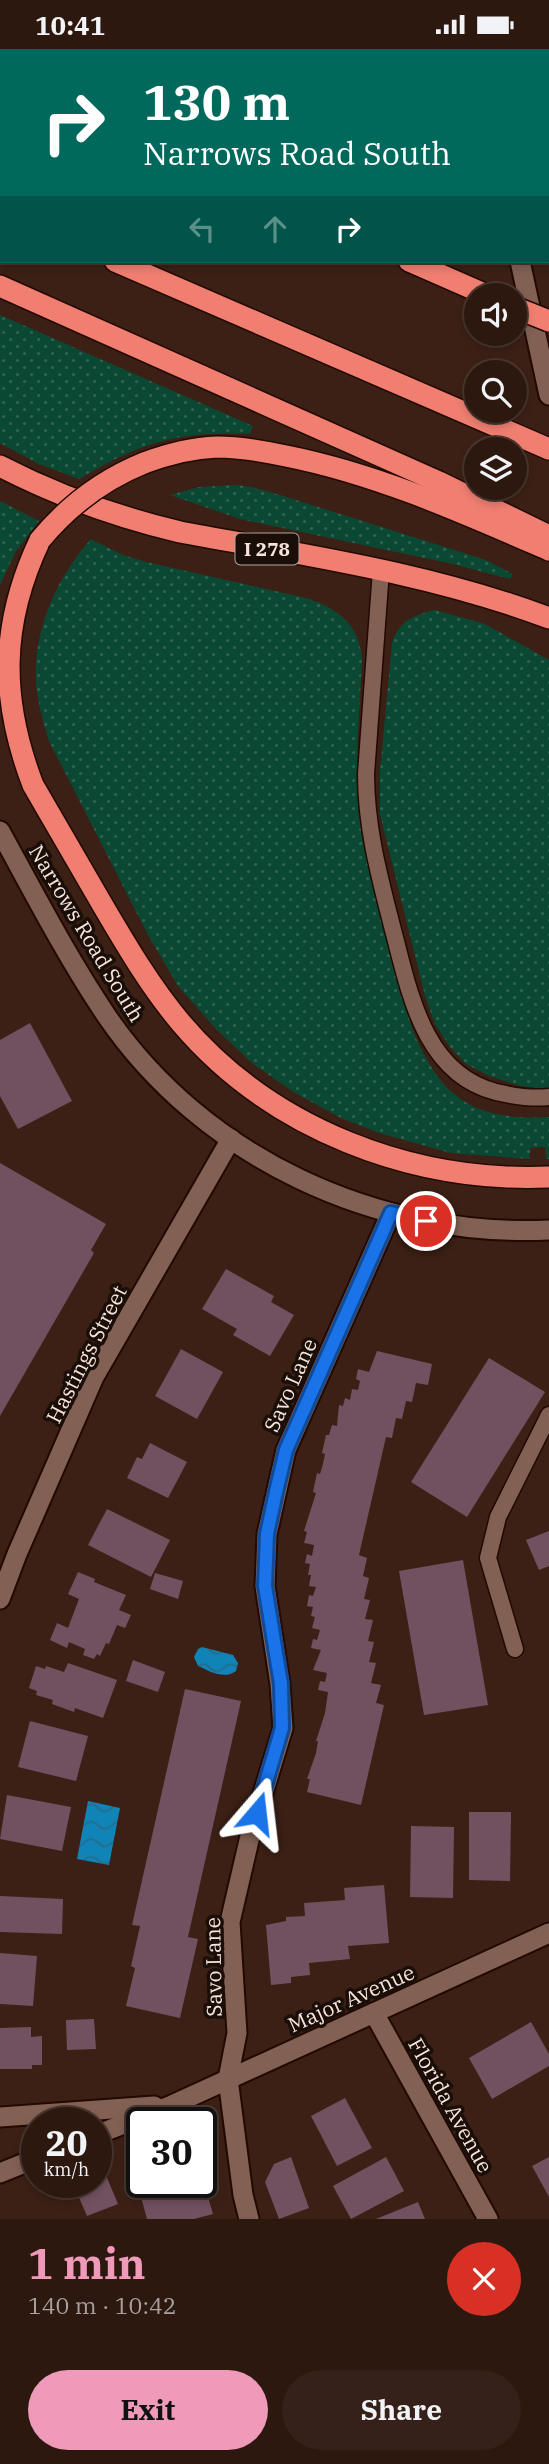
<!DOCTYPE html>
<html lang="en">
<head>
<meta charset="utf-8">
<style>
  :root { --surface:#2d1810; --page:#352119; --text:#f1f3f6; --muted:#a7a09f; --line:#483730; --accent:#ef9ab8 }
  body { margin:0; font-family:"IBM Plex Serif",serif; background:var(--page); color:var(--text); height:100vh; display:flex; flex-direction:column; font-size:26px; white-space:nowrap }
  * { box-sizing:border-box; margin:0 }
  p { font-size:23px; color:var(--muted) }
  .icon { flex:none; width:38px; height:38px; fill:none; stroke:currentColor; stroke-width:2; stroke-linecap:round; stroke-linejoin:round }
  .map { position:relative; height:2170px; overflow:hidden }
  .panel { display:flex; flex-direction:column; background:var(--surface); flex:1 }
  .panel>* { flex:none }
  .guide { position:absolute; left:0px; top:0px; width:550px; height:214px; box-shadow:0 4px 10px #0003,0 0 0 2px var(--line); background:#00695c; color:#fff; overflow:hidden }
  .buttons { position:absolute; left:464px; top:234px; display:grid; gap:14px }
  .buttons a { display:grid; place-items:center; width:63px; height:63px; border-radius:50%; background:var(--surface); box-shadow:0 4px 10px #0003,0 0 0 2px var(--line); font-size:35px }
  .speed { position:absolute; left:21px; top:2058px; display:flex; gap:14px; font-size:35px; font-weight:700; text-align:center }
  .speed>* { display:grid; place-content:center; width:91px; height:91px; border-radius:50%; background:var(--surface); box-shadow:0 4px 10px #0003,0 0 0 2px var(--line); line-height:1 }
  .speed small { font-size:18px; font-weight:400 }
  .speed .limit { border:4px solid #111; border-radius:10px; background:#fff; color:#111 }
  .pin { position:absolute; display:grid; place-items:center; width:60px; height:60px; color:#fff; margin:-30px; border:4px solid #fff; border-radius:50%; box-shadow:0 2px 7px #0007 }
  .me { position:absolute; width:77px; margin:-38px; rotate:17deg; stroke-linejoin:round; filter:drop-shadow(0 0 5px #0008) }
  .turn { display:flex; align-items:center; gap:24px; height:147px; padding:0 28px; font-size:32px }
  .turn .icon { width:91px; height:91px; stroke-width:2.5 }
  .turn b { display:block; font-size:49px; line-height:60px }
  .lanes { display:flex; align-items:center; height:66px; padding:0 28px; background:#0003; justify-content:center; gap:35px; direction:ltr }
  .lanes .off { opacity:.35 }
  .round { display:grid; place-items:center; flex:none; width:74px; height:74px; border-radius:37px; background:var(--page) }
  .head { display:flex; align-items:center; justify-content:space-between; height:119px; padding:0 28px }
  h1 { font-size:42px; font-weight:700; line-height:52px; color:var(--accent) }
  .action { display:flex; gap:14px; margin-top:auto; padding:14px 28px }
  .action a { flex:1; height:80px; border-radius:42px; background:var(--accent); color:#111; font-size:28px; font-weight:700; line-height:80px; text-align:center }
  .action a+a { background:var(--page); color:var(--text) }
  .status { display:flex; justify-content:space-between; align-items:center; height:49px; padding:0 35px; background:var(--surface); direction:ltr }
  .status svg { height:19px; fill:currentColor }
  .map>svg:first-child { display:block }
  .grass { fill:url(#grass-dots) }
  .water { fill:url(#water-waves) }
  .building { fill:#715160 }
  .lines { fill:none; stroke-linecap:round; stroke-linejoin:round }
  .service-casing { stroke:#220901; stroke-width:19 }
  .minor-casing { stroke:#220901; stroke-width:23 }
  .secondary-casing { stroke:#220901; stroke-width:23 }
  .motorway-casing { stroke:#220901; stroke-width:24 }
  .service { stroke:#826154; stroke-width:16 }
  .minor { stroke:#826154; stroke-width:19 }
  .secondary { stroke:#826154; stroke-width:19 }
  .motorway { stroke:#f07f71; stroke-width:21 }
  .motorway-bridge-casing { stroke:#220901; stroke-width:24; stroke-linecap:butt }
  .motorway-bridge { stroke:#f07f71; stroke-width:21 }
  .route-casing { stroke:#114b97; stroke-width:18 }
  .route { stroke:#1a73e8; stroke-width:12 }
  .labels { text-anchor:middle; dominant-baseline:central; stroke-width:7; stroke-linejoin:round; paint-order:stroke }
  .shield { fill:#1a0e09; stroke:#b5a49d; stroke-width:2 }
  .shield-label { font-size:19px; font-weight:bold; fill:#f7e4dc }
  .street-label { font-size:21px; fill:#f7e4dc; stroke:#1a0e09 }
</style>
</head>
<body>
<div class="status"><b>10:41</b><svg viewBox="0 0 49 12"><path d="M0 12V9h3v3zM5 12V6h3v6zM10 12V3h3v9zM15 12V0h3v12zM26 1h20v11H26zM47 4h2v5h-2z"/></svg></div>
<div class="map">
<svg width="549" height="2170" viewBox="0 0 549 2170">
  <defs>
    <pattern id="grass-dots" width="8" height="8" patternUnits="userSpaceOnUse" patternTransform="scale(1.75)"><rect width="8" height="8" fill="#0b4833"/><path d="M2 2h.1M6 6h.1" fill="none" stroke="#2f6250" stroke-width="1.8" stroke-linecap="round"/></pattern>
    <pattern id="water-waves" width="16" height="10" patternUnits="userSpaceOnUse" patternTransform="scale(1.75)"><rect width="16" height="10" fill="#1083b7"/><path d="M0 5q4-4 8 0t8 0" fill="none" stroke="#246d8e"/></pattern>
  </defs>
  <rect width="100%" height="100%" fill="#3c2015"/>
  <g class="grass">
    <path d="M 0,266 L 253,377 L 250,385 C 177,382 142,393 79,430 L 39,415 L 0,394 Z"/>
    <polygon points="235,436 252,438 280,446 486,511 513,525 510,530 453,515 240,470 170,446 199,438"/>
    <polygon points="0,452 39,472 16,502 0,536"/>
    <path d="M 91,490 L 123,506 L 146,513 L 306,549 C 337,559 359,575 362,609 C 360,656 355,705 358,753 C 363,810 381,865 396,919 C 403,943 407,970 417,991 C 425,1009 438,1032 453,1044 C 479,1067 516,1070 549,1068 L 549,1110 L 546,1110 L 545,1098 L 530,1099 L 530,1110 L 451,1104 L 379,1084 L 341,1069 L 295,1044 L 252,1014 L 216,980 L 178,937 L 148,886 L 49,692 C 43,673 38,654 36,634 C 33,581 57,528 91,490 Z"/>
    <path d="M 435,561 L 485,575 L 549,611 L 549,1040 L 521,1037 L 489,1027 L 466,1015 L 450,998 L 435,975 L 425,947 L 380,765 L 380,722 L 392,594 C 399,572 413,566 435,561 Z"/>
  </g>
  <g class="water">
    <path d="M 202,1598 L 233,1606 L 238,1614 L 236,1622 C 224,1631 209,1622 198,1617 L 194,1608 L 198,1600 Z"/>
    <polygon points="88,1752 120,1759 109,1816 77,1810"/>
  </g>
  <g class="building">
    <polygon points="30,974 72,1052 18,1080 0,1047 0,991"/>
    <polygon points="0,1114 106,1175 91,1201 94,1204 0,1367"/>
    <polygon points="226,1220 274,1247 271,1253 294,1266 270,1307 233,1286 237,1280 202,1260"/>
    <polygon points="181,1300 223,1323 197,1370 155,1347"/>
    <polygon points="377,1302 432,1315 428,1336 416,1334 412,1353 406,1352 402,1370 396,1369 392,1389 386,1388 359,1506 367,1509 363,1527 369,1529 364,1550 370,1551 365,1570 373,1571 368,1592 374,1593 369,1613 376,1614 371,1634 381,1636 376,1654 384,1656 361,1756 307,1743 310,1730 307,1730 316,1704 318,1692 316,1692 325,1664 328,1643 318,1641 320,1632 325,1633 327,1624 313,1621 321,1601 311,1599 313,1590 317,1591 320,1581 312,1579 315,1568 311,1567 313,1558 307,1557 309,1546 313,1547 316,1538 309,1537 311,1526 308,1526 310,1515 305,1514 307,1505 312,1507 314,1496 304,1494 307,1483 304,1482 316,1444 313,1443 317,1424 320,1425 323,1415 325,1405 322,1404 326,1386 329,1386 332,1376 337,1377 339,1356 343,1357 345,1349 350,1351 352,1340 358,1341 360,1332 356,1330 358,1320 369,1323"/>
    <polygon points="489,1309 545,1343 467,1468 411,1433"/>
    <polygon points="150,1394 187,1413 168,1449 127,1429 137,1408 142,1410"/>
    <polygon points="107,1460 170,1491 151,1528 88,1496"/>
    <polygon points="549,1482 549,1517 539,1521 526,1491"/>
    <polygon points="463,1511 488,1656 424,1666 399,1522"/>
    <polygon points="78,1523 95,1530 94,1533 126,1546 119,1561 131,1566 125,1579 117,1576 109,1595 106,1594 100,1607 97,1605 94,1610 83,1606 85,1600 69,1593 67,1599 50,1591 57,1574 68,1579 79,1550 68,1545"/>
    <polygon points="155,1524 183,1532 178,1550 150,1540"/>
    <polygon points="133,1611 165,1623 158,1643 126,1632"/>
    <polygon points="68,1614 117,1631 103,1669 75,1659 74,1663 52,1655 53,1651 36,1646 37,1642 29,1639 36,1617 45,1620 46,1617 64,1623"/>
    <polygon points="185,1640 241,1652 188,1888 198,1890 180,1969 126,1957 135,1919 131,1917 140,1877 132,1876"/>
    <polygon points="30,1672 88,1687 76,1732 18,1718"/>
    <polygon points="7,1746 71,1758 62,1802 0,1790"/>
    <polygon points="469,1763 511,1763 510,1832 469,1831"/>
    <polygon points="411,1777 454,1778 453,1849 410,1848"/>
    <polygon points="384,1836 389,1894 348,1897 350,1910 309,1914 310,1926 291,1928 291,1934 271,1936 266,1876 286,1872 286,1868 305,1867 304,1854 345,1851 344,1839"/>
    <polygon points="0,1847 63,1850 62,1885 0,1883"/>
    <polygon points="0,1904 37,1907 33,1957 0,1955"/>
    <polygon points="94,1970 96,2000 67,2001 66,1971"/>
    <polygon points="531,1973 549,2005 549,2017 492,2050 469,2009"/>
    <polygon points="31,1978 31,1988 42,1987 42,2016 32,2016 32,2020 0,2020 0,1979"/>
    <polygon points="345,2049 372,2099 337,2117 311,2067"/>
    <polygon points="291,2108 309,2159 279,2170 265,2133 274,2115"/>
    <polygon points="386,2108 404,2142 351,2170 333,2137"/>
    <polygon points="549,2108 549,2148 532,2117"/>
    <polygon points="105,2124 118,2155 87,2167 74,2137 82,2133 96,2133 96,2127"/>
    <polygon points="142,2124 142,2133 201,2133 202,2128 213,2165 194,2170 147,2170 135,2126"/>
    <polygon points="418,2153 425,2170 376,2170"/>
  </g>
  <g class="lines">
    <g class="service-casing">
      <g id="service">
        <path d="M 381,521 L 366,725 C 366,778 379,826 392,877 C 409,940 422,1024 496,1043 C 513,1047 531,1050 549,1048"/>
        <polyline points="515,1600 488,1509 498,1468 549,1366"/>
      </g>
    </g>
    <g class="minor-casing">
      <g id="minor">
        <polyline points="0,1550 17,1505 94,1328 231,1090"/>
        <polyline points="374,1964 488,2170"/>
        <polyline points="0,2068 154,2057"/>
        <polyline points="96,2086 172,2056 549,1884"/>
        <polyline points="0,2124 37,2109"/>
        <polyline points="249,2170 243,2146 228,2030 237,1984 230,1873 250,1787 283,1679 280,1635 265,1537 267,1485 286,1401 391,1164"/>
      </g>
    </g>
    <g class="secondary-casing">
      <g id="secondary">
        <polyline points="521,0 521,2"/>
        <polyline points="548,123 549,128"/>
        <polyline points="520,212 549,346"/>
        <path d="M 0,782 C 34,844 67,908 106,966 C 203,1109 378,1189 549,1181"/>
      </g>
    </g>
    <g class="motorway-casing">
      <g id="motorway">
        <polyline points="31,0 36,2"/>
        <polyline points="153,0 157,2"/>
        <polyline points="224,0 228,2"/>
        <polyline points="472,0 472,2"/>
        <polyline points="0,31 2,32"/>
        <polyline points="0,161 2,161"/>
        <polyline points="548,164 549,164"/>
        <polyline points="115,212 549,400"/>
        <polyline points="409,212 489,247"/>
        <polyline points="0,237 439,433 549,487"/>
        <path d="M 144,414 C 168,405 191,399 217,398 C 241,398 263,402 286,407 C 377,425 464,464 549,501"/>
        <path d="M 0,417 C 58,447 117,468 180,483 C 304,506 430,524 549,569"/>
        <path d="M 40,491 C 0,575 0,650 33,736 C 56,776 79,815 102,855 C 126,896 150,937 181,974 C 271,1080 412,1134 549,1128"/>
      </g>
    </g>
    <use href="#service" class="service"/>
    <use href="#minor" class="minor"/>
    <use href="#secondary" class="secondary"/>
    <use href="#motorway" class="motorway"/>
    <g class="motorway-bridge-casing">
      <g id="motorway-bridge">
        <polyline points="514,258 549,272"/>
        <path d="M 40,491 C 69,456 102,431 144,414"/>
      </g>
    </g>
    <use href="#motorway-bridge" class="motorway-bridge"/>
  </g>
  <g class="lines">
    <g class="route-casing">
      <polyline id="route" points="257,1764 282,1679 281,1635 265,1537 267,1485 276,1443 286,1401 391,1164 426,1172"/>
    </g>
    <use href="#route" class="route"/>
  </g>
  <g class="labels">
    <rect class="shield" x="235.5" y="484.5" width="63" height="31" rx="5"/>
    <g class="shield-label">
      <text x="267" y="500">I 278</text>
    </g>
    <g class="street-label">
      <text transform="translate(87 884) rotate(59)">Narrows Road South</text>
      <text transform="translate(86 1305) rotate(-63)">Hastings Street</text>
      <text transform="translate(290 1336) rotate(-66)">Savo Lane</text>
      <text transform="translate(213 1918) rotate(-91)">Savo Lane</text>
      <text transform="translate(351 1949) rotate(-24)">Major Avenue</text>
      <text transform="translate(451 2056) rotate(61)">Florida Avenue</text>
    </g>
  </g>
</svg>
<div class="buttons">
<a><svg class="icon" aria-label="sound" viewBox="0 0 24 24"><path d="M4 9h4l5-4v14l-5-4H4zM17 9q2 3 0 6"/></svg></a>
<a><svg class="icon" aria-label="search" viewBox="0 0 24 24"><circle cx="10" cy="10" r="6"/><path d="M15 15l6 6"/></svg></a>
<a><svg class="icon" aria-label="layers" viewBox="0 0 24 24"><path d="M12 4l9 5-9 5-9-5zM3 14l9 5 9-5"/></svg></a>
</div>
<div class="speed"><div>20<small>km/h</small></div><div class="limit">30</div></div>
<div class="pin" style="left:426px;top:1172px;background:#d93025"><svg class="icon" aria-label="arrive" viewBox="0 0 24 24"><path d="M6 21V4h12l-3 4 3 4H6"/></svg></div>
<svg class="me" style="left:257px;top:1764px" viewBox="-20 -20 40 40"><path d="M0-17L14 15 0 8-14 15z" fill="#1a73e8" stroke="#fff" stroke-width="4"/></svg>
<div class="guide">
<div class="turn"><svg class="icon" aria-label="right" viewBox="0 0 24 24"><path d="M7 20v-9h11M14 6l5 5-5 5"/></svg><div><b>130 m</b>Narrows Road South</div></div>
<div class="lanes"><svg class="icon off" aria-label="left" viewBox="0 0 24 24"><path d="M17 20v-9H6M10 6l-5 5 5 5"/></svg><svg class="icon off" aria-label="ahead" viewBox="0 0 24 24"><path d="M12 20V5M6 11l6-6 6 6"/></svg><svg class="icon" aria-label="right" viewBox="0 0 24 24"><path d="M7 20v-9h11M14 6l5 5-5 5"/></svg></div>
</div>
</div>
<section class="panel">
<div class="head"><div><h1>1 min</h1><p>140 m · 10:42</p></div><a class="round" style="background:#d93025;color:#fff"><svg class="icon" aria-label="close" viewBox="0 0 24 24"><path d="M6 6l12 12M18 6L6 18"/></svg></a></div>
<div class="action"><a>Exit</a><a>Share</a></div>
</section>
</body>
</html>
